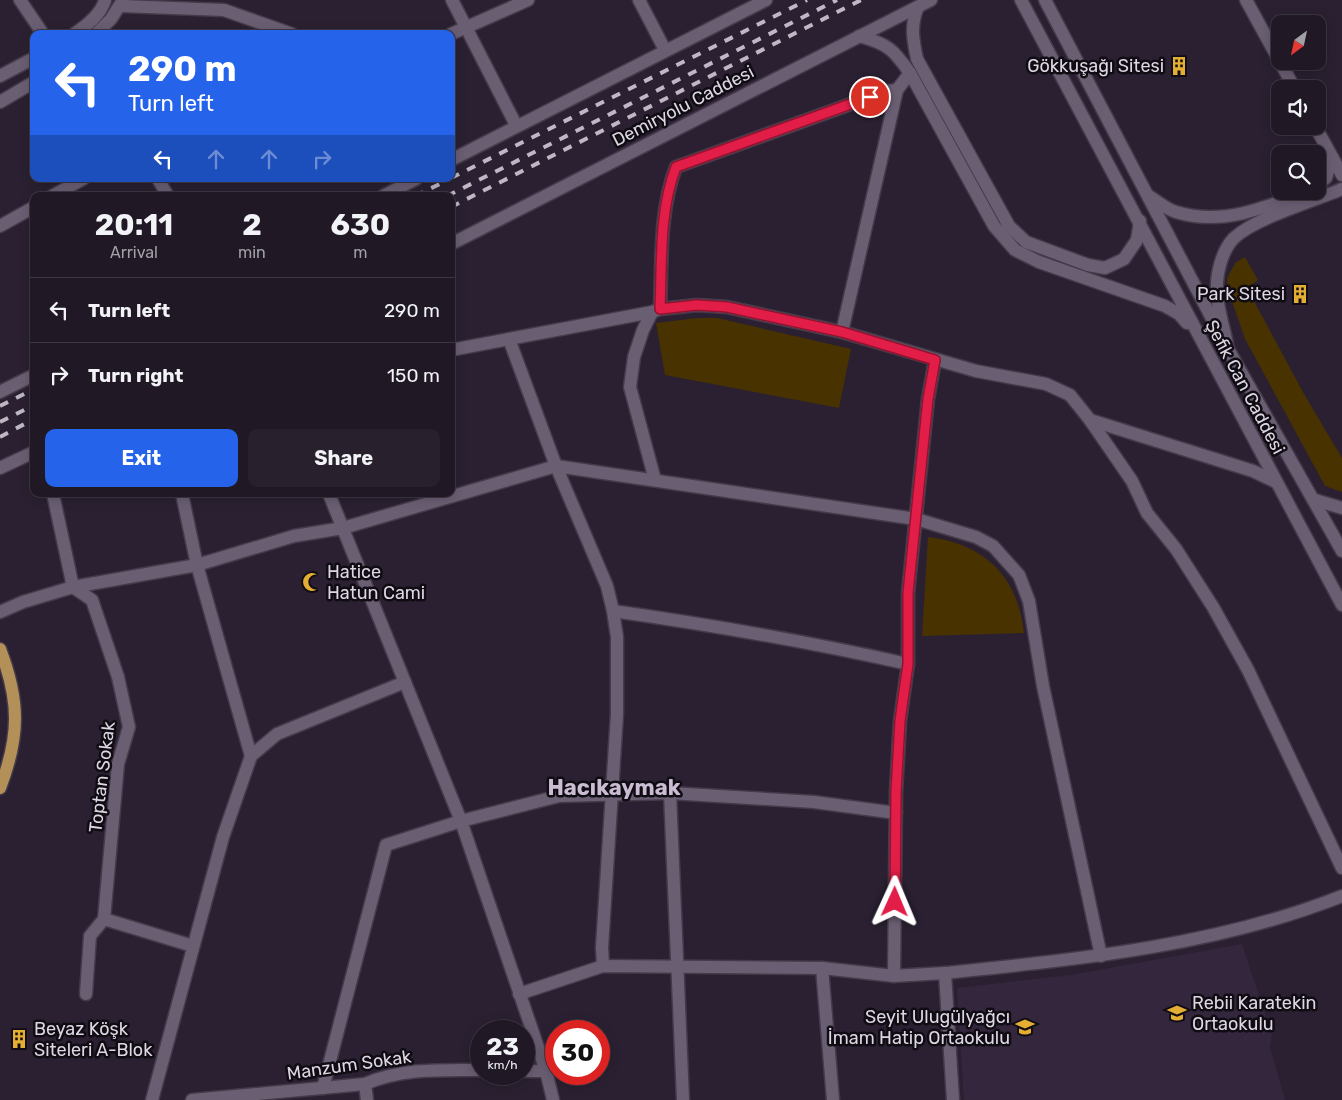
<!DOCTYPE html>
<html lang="en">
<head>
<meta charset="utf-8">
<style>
  :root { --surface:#201825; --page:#28212d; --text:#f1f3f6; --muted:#a2a0a7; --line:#3d3742; --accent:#2563eb }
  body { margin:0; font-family:Rubik,sans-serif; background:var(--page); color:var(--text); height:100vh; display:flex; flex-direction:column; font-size:19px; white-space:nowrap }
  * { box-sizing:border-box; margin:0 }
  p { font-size:16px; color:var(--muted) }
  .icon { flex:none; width:28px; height:28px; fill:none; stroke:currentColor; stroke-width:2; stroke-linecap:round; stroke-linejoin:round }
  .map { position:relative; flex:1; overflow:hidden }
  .drawer { position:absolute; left:30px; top:192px; width:425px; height:305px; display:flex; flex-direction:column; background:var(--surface); border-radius:10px; box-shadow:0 2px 12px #0003,0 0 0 1px var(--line) }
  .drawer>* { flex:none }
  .guide { position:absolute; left:30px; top:30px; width:425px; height:152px; border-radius:10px; box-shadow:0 2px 12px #0003,0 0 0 1px var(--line); background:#2563eb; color:#fff; overflow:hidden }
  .needle { width:32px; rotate:213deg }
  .fabs { position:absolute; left:1271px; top:15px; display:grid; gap:10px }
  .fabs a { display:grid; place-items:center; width:55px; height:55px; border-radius:10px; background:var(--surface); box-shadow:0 2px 12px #0003,0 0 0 1px var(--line); font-size:25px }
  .speed { position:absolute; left:470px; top:1020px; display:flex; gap:10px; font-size:25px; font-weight:700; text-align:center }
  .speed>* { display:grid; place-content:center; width:65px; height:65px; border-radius:50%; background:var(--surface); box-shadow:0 2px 12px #0003,0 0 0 1px var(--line); line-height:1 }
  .speed small { font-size:12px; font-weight:400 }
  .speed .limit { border:8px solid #d22; background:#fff; color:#111 }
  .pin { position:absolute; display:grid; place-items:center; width:42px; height:42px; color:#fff; margin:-21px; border:2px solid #fff; border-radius:50%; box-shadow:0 1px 5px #0007 }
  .me { position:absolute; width:55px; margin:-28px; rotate:1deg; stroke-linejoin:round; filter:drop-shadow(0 0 4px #0008) }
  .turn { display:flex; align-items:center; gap:18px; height:105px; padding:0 15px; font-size:22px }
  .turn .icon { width:65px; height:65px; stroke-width:2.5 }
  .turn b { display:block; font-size:35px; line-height:42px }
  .lanes { display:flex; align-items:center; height:48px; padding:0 15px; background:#0003; justify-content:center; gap:25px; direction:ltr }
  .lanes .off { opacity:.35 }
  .eta { display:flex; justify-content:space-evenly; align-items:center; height:85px; text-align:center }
  .eta b { font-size:30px; font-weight:700; line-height:35px }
  .primary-button { display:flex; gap:10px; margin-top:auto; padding:10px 15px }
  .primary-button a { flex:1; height:58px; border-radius:10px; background:var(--accent); color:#fff; font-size:20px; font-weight:700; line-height:58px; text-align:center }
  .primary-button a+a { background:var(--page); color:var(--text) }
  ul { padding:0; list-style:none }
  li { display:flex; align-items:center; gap:15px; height:65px; padding:0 15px; border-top:1px solid var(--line) }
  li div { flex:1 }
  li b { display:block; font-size:19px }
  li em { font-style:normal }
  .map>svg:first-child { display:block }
  .built { fill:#34273d }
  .green { fill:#473200 }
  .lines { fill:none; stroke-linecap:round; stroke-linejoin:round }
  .street-casing { stroke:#443a49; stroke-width:15 }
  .secondary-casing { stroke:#443a49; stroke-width:15 }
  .primary-casing { stroke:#443a49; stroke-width:15 }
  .street { stroke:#6a5e73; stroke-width:12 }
  .secondary { stroke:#6a5e73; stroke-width:12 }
  .primary { stroke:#b39057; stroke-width:12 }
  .rail { stroke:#bfb7c4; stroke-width:4; stroke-dasharray:9 9; stroke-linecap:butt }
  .route-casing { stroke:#92132f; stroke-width:12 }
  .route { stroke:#e11d48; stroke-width:9 }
  .labels { text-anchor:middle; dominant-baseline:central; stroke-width:5; stroke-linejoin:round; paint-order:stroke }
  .poi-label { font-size:18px; fill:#ded7e3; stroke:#100c13; text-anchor:end }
  .street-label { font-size:18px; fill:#ded7e3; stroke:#100c13 }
  .district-label { font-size:22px; font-weight:bold; fill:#c9bcd3; stroke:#100c13 }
</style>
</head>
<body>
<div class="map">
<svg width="1342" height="1100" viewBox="0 0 1342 1100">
  <rect width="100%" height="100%" fill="#2a2031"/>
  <polygon class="built" points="1242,944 1272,1035 1270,1047 1285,1100 964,1100 957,988 1071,975"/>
  <g class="green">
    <polygon points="1245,257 1258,280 1247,288 1304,394 1342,458 1342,492 1325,486 1245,339 1228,290 1227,278 1236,262"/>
    <polygon points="697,318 717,318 851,349 839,408 665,375 656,323"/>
    <path d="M 928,537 C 983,543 1018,576 1024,633 L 922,636 Z"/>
  </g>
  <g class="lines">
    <g class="street-casing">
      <g id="street">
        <polyline points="20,0 43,34"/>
        <polyline points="452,0 516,125"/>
        <polyline points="639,0 665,50"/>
        <polyline points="1246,0 1295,89"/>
        <polyline points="121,6 224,10 292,34"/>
        <polyline points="451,34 528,0"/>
        <polyline points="1315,126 1342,175"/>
        <polyline points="158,179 168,196"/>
        <polyline points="1318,184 1326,178 1332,157"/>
        <polyline points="52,196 83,179"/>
        <path d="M 1149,196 C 1157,201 1166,209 1176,212 C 1222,226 1265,208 1308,191"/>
        <polyline points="0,226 34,207"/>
        <path d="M 660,309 C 662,262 659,211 676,167 L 887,91 L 897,90"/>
        <polyline points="652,312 643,330 634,357 630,387 655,480"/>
        <polyline points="842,332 897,90 910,73"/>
        <polyline points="509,339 556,466 607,586 613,611 617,637 617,714 602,947 603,966"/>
        <path d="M 1227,344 C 1224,327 1217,308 1217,291 C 1216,274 1222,250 1234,238 C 1255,218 1314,201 1342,189"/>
        <polyline points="451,350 652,312 660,309 697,305 727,307 842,332 976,371 1046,384 1070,395 1090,420 1253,471 1276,482"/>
        <polyline points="1090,420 1132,481 1147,513 1176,549 1213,607 1248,670 1342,868"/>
        <polyline points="53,494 73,587 92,600 118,677 129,727 118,764 104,919 90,936 86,994"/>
        <polyline points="182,494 197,565 251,756"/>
        <polyline points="329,494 461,821 546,1071 553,1100"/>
        <path d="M 613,611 C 712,625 810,642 908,664"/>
        <polyline points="0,612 23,602 73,587 197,565 294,536 343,528 556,466 916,519 976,537 993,546 1019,575 1029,601 1043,686 1101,956"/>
        <polyline points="670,793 683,1100"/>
        <polyline points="104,919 193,946"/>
        <polyline points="822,968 833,1100"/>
        <polyline points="894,976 896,792 900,721 908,664 908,593 928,399 935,360"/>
        <polyline points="519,994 603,966 822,968 894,976 945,973"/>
        <polyline points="524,1071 546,1071"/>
        <polyline points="365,1084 367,1100"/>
        <polyline points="323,1088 386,845 461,821 559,796 670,793 814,802 896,813"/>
        <polyline points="152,1100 223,837 251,756 277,734 405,682"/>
        <path d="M 192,1100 L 365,1084 C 401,1068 442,1070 481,1070"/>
        <path d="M 953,1100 L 945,973 C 1079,959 1216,946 1342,896"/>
      </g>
    </g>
    <g class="secondary-casing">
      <g id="secondary">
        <path d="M 1021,0 C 1129,201 1234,404 1342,605"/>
        <polyline points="1045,0 1228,349 1342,551"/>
        <path d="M 918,7 C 910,25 913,40 917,59 L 1009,226 L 1026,242 L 1088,265 L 1105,268 L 1124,259 L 1137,240 L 1140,221"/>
        <path d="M 74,34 C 86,26 101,15 105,0"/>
        <polyline points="96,34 111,19 123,0"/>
        <path d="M 859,36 C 888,44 893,49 910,73 L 994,226 L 1015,250 L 1039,262 L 1165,306 L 1179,314 L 1187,323"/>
        <polyline points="0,76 34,58"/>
        <polyline points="0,102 34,82"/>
        <polyline points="451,160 766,0"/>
        <polyline points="383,196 416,179"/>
        <polyline points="451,244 931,0"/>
        <polyline points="0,392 34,375"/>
        <polyline points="0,468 34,452"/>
        <polyline points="1315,500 1342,508"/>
      </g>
    </g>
    <g class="primary-casing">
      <path id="primary" d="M 0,649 C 20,701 20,736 0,788"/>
    </g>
    <use href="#street" class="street"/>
    <use href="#secondary" class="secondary"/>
    <use href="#primary" class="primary"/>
    <g class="rail">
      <polyline points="451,178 807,0"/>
      <polyline points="415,196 450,179"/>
      <polyline points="447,196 837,0"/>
      <polyline points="451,207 861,0"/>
      <polyline points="0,406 34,389"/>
      <polyline points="0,422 34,405"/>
      <polyline points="0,437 34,419"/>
    </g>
  </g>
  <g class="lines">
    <g class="route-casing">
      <path id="route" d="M 870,97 L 676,167 C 659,211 662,262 660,309 L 697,305 L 727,307 L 842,332 L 935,360 L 928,399 L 908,593 L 908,664 L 900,721 L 896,792 L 895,902"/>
    </g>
    <use href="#route" class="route"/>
  </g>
  <defs>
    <g id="building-bare" transform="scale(1.5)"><path d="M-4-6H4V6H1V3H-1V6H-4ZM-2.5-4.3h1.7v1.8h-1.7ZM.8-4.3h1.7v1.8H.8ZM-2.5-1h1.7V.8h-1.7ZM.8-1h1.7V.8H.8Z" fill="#e4ae35" stroke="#100c13" stroke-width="2.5" paint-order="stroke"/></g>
    <g id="mosque-bare" transform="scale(1.5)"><path d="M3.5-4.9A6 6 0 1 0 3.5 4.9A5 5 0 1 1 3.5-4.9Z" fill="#e4ae35" stroke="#100c13" stroke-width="2.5" paint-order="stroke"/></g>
    <g id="school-bare" transform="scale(1.5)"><path d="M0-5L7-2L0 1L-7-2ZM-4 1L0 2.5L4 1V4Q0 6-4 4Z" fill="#e4ae35" stroke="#100c13" stroke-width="2.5" paint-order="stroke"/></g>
  </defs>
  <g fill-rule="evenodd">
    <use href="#building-bare" x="1179" y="66"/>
    <use href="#building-bare" x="1300" y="294"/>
    <use href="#mosque-bare" x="312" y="582"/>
    <use href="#school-bare" x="1177" y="1013"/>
    <use href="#school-bare" x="1025" y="1027"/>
    <use href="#building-bare" x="19" y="1039"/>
  </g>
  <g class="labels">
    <g class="poi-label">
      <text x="1164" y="66">Gökkuşağı Sitesi</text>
      <text x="1285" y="294">Park Sitesi</text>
      <text x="327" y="572" text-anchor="start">Hatice<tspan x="327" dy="21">Hatun Cami</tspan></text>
      <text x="1192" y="1003" text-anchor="start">Rebii Karatekin<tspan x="1192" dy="21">Ortaokulu</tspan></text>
      <text x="1010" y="1017">Seyit Ulugülyağcı<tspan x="1010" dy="21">İmam Hatip Ortaokulu</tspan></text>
      <text x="34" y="1029" text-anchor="start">Beyaz Köşk<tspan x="34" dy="21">Siteleri A-Blok</tspan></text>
    </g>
    <g class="street-label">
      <text transform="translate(683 106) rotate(-27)">Demiryolu Caddesi</text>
      <text transform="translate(1245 387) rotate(62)">Şefik Can Caddesi</text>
      <text transform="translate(102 777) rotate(-83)">Toptan Sokak</text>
      <text transform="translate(349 1065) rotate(-8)">Manzum Sokak</text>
    </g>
    <g class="district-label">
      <text x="614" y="787">Hacıkaymak</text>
    </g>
  </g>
</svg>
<div class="fabs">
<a><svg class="needle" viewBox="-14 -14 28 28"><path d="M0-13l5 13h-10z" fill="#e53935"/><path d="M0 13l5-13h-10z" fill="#a2a0a7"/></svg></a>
<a><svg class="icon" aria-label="sound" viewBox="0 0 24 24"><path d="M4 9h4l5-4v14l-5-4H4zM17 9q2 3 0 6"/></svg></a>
<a><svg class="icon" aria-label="search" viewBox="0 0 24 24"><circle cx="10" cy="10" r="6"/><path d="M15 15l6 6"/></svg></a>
</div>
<div class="speed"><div>23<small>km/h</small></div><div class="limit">30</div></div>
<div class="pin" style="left:870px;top:97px;background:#d93025"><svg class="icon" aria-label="arrive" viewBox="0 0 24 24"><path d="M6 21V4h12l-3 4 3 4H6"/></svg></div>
<svg class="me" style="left:895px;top:902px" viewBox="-20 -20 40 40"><path d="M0-17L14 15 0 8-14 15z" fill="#e11d48" stroke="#fff" stroke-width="4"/></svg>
<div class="guide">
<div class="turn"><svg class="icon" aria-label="left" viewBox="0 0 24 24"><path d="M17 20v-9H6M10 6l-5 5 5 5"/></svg><div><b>290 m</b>Turn left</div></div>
<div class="lanes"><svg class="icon" aria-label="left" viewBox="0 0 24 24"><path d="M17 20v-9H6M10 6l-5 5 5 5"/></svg><svg class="icon off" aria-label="ahead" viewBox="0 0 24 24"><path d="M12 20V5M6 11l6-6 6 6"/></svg><svg class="icon off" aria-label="ahead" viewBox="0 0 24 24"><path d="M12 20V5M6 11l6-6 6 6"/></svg><svg class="icon off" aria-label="right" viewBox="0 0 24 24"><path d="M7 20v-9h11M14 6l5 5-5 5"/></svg></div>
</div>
<section class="drawer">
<div class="eta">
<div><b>20:11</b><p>Arrival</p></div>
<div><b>2</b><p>min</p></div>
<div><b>630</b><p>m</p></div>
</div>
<ul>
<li><svg class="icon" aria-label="left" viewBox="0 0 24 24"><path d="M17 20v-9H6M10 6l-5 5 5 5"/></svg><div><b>Turn left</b></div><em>290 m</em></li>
<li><svg class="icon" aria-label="right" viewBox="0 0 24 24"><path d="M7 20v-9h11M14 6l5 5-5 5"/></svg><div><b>Turn right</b></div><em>150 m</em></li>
</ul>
<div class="primary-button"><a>Exit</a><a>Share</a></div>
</section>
</div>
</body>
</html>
